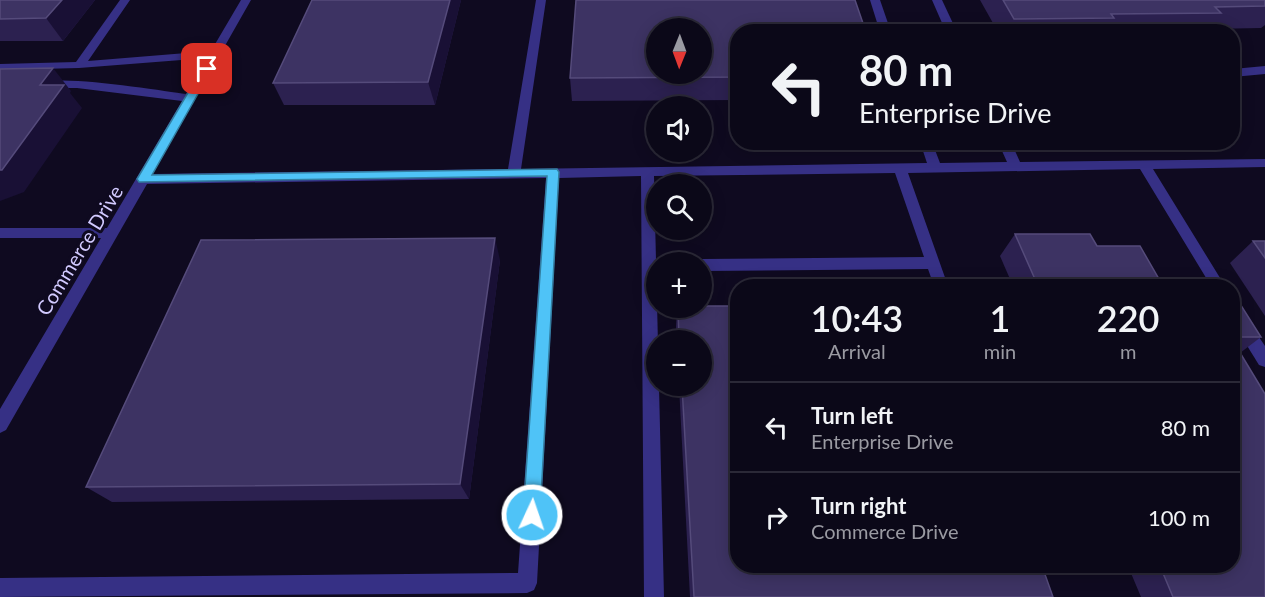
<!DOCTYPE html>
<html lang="en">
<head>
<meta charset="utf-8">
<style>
  :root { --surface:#0b0818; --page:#191625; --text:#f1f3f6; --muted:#9a9aa2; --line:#2b2937 }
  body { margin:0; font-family:Lato,sans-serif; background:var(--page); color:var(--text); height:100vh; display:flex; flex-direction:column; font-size:22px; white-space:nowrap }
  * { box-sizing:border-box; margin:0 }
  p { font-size:20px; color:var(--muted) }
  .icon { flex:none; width:33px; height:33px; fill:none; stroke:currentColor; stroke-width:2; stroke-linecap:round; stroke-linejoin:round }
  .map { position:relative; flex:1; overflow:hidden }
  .panel { position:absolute; left:730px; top:279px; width:510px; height:294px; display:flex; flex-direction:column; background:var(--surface); border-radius:24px; box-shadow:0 3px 15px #0003,0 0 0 2px var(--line) }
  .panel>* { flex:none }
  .guide { position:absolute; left:730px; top:24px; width:510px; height:126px; border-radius:24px; box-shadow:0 3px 15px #0003,0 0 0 2px var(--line); background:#0b0818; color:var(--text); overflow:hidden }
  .needle { width:39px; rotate:181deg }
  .tools { position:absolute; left:646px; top:18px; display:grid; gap:12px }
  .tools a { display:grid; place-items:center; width:66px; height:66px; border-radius:50%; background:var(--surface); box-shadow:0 3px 15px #0003,0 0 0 2px var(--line); font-size:30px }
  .pin { position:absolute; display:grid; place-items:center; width:51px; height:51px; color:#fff; margin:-26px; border-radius:12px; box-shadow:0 3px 9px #0006 }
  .me { position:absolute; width:66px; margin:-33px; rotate:3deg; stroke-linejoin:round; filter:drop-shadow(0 0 4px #0008) }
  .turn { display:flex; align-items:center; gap:21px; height:126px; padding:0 30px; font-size:27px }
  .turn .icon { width:78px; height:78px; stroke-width:2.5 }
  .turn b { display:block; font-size:42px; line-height:51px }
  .eta { display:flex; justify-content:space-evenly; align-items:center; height:102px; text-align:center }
  .eta b { font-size:36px; font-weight:600; line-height:42px }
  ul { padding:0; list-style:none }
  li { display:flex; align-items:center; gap:18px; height:90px; padding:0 30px; border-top:2px solid var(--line) }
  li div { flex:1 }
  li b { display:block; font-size:22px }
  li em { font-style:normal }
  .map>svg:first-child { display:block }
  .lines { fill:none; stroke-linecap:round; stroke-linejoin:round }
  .minor { fill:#363085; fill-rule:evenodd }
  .wall { fill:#2c2150 }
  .shaded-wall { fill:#191035 }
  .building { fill:#3d3363; stroke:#554b7b; stroke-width:1.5; fill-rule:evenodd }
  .route { fill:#4fc3f7; stroke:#337fa1; stroke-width:1.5 }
  .labels { text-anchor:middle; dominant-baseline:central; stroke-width:6; stroke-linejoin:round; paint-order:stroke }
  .street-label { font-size:20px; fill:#d2caff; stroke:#0f0a20 }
</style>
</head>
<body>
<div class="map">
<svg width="1265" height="597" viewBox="0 0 1265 597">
  <rect width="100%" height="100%" fill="#0f0a20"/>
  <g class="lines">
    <g class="minor">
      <path d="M 120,0 L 130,0 L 88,61 L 211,51 L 241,0 L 251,0 L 152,174 L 508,169 L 536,0 L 546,0 L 521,169 L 927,163 L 920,142 L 932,142 L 940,163 L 1007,162 L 998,142 L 1011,142 L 1020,162 L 1265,159 L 1265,167 L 1153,169 L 1225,286 L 1211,286 L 1140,169 L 908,173 L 948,286 L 934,286 L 928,269 L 702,271 L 702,262 L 696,262 L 702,259 L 924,257 L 895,173 L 654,176 L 664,597 L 644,597 L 641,176 L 559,178 L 537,583 L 534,590 L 527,593 L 0,597 L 0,578 L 518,573 L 546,178 L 147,184 L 6,430 L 0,433 L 0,409 L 101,238 L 0,238 L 0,228 L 107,228 L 182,101 L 77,88 L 47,88 L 41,84 C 54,73 163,91 186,94 L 207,58 L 79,68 L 0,70 L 0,64 L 76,62 Z"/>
      <polygon points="870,0 880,0 891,32 880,32"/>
      <polygon points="932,0 942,0 957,32 946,32"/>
      <polygon points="1265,66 1265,74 1233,77 1233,69"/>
      <polygon points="1233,304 1238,306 1265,346 1265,367 1259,365 1233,323"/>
    </g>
  </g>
  <g class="wall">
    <polygon points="0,0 95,0 63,41 0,41"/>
    <polygon points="461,0 435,105 284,105 273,83"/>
    <polygon points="980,0 1265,0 1265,25 1261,28 1209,29 1207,32 998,32"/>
    <polygon points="738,32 738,100 572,101 570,78"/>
    <polygon points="1015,234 1097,246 1163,286 1013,286 1000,256"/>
    <polygon points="1253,241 1265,241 1265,316 1230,263"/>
    <polygon points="500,260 469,499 112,502 86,487"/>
    <polygon points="1233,299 1261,337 1240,353 1265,597 1141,597 1128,566 1233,566"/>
    <polygon points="677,308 1053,597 690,597 679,386 702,386 702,340 676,340 676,326"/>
  </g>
  <g class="shaded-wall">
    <polygon points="62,0 95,0 63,41 46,18"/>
    <polygon points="450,0 461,0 435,105 428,82"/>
    <polygon points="53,68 71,91 70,93 82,108 24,192 0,201 0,170 40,85"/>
    <polygon points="495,238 500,260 469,499 460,484"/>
  </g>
  <g class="building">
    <polygon points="0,0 62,0 46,18 0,19"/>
    <polygon points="312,0 450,0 428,82 273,83"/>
    <path d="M 576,0 L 855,0 L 866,32 L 738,32 L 738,77 L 570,78 ZM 657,28 L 702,28 L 702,74 L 657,74 Z"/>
    <polygon points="1003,0 1265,0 1265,6 1215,7 1221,13 1111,14 1114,18 1014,19"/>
    <polygon points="53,68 40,85 64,85 2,170 0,170 0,69"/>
    <polygon points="1015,234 1090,234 1097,246 1140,246 1163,286 1038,286"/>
    <polygon points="495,238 460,484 86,487 201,240"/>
    <polygon points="1253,241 1265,241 1265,258"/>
    <polygon points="1233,299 1237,299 1261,337 1233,337"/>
    <polygon points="702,306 738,306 738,566 1042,566 1053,597 694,597 682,386 702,386 702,340 679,340 678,308 702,308"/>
    <polygon points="1233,341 1265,394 1265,597 1173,597 1160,566 1233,566"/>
  </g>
  <polygon class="route" points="207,65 212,69 152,175 557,169 559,172 540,515 538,521 532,523 526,521 523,515 547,176 139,182 137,179 202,69"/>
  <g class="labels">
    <g class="street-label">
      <text transform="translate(79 250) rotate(-59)">Commerce Drive</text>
    </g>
  </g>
</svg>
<div class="tools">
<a><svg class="needle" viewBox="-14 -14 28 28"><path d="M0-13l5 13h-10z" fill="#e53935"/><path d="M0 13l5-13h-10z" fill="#9a9aa2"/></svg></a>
<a><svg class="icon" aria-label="sound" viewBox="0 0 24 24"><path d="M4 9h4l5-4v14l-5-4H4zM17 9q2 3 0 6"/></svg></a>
<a><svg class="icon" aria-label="search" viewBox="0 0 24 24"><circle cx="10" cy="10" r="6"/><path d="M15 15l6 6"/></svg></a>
<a>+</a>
<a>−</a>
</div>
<div class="pin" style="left:207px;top:69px;background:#d93025"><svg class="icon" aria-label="arrive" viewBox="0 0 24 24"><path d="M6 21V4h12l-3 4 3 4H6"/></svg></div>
<svg class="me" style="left:532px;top:515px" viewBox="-20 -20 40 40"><circle r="17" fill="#4fc3f7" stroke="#fff" stroke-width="3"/><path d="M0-11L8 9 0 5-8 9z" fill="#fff"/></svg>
<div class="guide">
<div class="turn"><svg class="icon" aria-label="left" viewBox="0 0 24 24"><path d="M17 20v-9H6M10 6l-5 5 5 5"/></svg><div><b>80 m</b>Enterprise Drive</div></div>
</div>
<section class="panel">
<div class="eta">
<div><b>10:43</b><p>Arrival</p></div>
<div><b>1</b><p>min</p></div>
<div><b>220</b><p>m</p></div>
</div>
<ul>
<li><svg class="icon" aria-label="left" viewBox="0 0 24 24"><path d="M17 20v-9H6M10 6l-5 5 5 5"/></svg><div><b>Turn left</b><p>Enterprise Drive</p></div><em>80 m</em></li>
<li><svg class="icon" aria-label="right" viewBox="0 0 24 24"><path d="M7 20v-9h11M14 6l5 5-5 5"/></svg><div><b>Turn right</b><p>Commerce Drive</p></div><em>100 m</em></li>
</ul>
</section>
</div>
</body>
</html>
